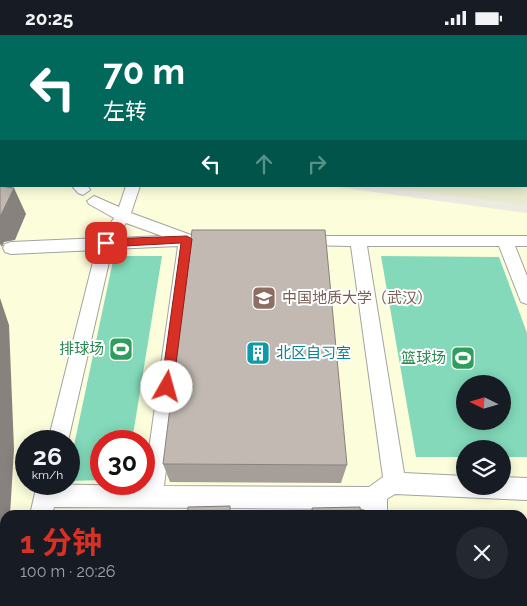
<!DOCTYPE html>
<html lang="zh">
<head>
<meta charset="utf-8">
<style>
  :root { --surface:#171b24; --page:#242831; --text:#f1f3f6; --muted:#9ea1a6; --accent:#d93025 }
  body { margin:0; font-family:Raleway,"Noto Sans SC",sans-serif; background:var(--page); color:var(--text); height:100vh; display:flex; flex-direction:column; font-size:19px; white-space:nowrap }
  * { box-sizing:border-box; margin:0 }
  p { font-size:16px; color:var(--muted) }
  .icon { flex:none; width:28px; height:28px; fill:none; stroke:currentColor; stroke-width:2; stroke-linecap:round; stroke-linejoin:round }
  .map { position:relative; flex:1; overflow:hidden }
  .details { position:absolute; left:0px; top:475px; width:528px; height:96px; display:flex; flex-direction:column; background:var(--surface); border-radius:15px 15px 0 0; box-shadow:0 2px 12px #0003 }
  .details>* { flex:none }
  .banner { position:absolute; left:0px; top:0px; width:528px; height:152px; box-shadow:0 2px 12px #0003; background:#00695c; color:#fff; overflow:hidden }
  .needle { width:32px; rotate:275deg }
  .buttons { position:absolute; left:456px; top:340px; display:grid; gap:10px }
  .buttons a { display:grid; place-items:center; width:55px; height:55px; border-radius:50%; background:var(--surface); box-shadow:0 2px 12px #0003; font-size:25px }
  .speed { position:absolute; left:15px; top:395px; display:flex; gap:10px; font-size:25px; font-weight:700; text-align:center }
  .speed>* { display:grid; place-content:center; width:65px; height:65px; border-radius:50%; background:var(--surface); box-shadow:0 2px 12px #0003; line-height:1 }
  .speed small { font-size:12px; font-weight:400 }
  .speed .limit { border:8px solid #d22; background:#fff; color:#111 }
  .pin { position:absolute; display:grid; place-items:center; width:42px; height:42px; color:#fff; margin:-21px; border-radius:10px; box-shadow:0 2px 8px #0006 }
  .me { position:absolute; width:55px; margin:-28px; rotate:7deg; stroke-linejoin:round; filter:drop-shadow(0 0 4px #0008) }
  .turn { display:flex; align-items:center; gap:18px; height:105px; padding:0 20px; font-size:22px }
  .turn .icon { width:65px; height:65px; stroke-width:2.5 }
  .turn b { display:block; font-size:35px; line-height:42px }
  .lanes { display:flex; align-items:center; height:48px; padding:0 20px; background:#0003; justify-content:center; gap:25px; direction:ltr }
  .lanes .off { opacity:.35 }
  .round { display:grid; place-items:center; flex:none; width:52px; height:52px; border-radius:26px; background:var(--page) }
  .head { display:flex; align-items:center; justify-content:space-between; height:85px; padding:0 20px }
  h1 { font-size:30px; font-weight:700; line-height:38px; color:var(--accent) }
  .status { display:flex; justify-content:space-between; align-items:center; height:35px; padding:0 25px; background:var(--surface); direction:ltr }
  .status svg { height:14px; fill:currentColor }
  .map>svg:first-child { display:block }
  .education { fill:#fcfddb; fill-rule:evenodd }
  .farmland { fill:#e8ebce }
  .pitch { fill:#83d9ba; fill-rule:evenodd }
  .parking { fill:#e0e0e0 }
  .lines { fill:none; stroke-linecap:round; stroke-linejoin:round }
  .minor-casing { stroke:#a3a3a3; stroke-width:2 }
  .minor { fill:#fff; fill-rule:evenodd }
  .wall { fill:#a69f99 }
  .shaded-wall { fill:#87827d }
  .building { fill:#c1b9b2; stroke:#87827d }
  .route { fill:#d93025; stroke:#8d1f18 }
  .labels { text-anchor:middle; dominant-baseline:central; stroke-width:4; stroke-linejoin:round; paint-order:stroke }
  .education-label { font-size:15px; fill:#785e54; stroke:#fff; text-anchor:start }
  .leisure-label { font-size:15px; fill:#27864d; stroke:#fff; text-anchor:end }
  .culture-label { font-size:15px; fill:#0d838f; stroke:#fff; text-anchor:start }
</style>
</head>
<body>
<div class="status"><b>20:25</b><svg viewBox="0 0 49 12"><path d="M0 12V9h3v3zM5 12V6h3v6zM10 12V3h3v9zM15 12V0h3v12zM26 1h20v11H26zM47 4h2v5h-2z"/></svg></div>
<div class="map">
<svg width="527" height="571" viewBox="0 0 527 571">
  <rect width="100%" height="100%" fill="#edeae2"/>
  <path class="education" d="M 0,26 L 1,151 L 330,151 L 527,178 L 527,571 L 0,571 ZM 465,349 L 502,349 L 502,386 L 465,386 ZM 26,406 L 69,406 L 69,449 L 26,449 ZM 101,406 L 144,406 L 144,449 L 101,449 ZM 465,414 L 502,414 L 502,451 L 465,451 ZM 5,480 L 522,480 L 522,566 L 5,566 Z"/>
  <polygon class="farmland" points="527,86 527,170 377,151 526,151"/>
  <g class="pitch">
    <polygon points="114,221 162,221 132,406 101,406 101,445 69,446 69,434"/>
    <path d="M 381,221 L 499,222 L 527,298 L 527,422 L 503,422 L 502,414 L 465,414 L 465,422 L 416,422 ZM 465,349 L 502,349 L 502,386 L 465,386 Z"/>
  </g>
  <g class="parking">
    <polygon points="53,477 170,477 170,480 52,480"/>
    <polygon points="32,566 162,566 161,571 31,571"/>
  </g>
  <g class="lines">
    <g class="minor-casing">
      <g id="minor">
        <polygon points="423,0 440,0 440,1 424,1"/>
        <rect x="526" y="13" width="1" height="6"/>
        <polygon points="72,151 88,151 90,155 83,160 78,158"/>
        <path d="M 126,151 L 140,151 L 131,178 L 191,200 L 219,200 L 222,204 L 219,208 L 194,210 L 164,451 L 369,452 L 383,442 L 351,211 L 303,210 L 298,209 L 295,205 L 298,201 L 527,201 L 527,211 L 515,211 L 527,241 L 527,269 L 521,267 L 519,262 L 499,211 L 367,211 L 404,438 L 465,441 L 465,451 L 502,451 L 502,442 L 527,443 L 527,465 L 395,459 L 387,464 L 387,480 L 365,480 L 364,474 L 54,472 L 52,480 L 30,480 L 37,449 L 143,451 L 144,449 L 178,211 L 112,214 L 68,406 L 48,406 L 96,215 L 11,219 L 5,217 L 3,213 L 5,209 L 11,207 L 101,203 L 114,183 L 89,169 L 87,166 L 94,161 L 119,172 ZM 126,188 L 162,201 L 117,203 Z"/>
        <polygon points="8,566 32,566 31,571 7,571"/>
        <polygon points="373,566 397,566 398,571 374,571"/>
      </g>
    </g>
    <use href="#minor" class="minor"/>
  </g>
  <g class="wall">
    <polygon points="163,429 347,430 341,448 170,447"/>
    <polygon points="401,566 456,566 457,571 401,571"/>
    <polygon points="486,566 522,566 527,571 487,571"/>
  </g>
  <g class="shaded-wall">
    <polygon points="14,153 26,179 15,205 4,207 2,212 0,209 0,180"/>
    <polygon points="0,263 9,290 14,414 10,480 5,480 5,535 0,552"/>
  </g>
  <g class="building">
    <polygon points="0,151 14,153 1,180 0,180"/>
    <polygon points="192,195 325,195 347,430 163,429"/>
    <polygon points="230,471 230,480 187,480 188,472"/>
    <polygon points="360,472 361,480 313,480 312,473"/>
    <polygon points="522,529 527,529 527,571 509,571 508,566 522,566"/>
    <polygon points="181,566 372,566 373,571 181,571"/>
    <polygon points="414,566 456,566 457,571 415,571"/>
  </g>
  <polygon class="route" points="187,201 192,204 173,352 167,357 161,352 181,208 106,212 101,208 106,204"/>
  <defs>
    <g id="university-square" transform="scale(1.25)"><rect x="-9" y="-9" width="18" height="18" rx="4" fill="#8d6e63" stroke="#fff"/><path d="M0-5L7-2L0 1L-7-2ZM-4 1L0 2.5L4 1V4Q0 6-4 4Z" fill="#fff"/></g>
    <g id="stadium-square" transform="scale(1.25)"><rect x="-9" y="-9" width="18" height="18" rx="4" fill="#2e9e5b" stroke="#fff"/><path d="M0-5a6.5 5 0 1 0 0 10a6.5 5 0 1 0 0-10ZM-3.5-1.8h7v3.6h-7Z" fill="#fff"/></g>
    <g id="building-square" transform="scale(1.25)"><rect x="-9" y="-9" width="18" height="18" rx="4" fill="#0f9aa8" stroke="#fff"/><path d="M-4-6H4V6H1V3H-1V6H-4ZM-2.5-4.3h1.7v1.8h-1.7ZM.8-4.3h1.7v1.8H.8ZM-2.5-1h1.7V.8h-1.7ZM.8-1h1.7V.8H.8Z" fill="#fff"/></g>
  </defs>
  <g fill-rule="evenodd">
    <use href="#university-square" x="264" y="263"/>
    <use href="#stadium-square" x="121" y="314"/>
    <use href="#building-square" x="258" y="318"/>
    <use href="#stadium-square" x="463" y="323"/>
  </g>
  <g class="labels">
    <g class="education-label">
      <text x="282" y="263">中国地质大学（武汉）</text>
    </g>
    <g class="leisure-label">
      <text x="104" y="314">排球场</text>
      <text x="446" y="323">篮球场</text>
    </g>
    <g class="culture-label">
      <text x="276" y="318">北区自习室</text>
    </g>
  </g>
</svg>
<div class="buttons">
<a><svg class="needle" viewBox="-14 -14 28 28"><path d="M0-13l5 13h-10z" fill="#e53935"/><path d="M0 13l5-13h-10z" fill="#9ea1a6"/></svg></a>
<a><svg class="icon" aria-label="layers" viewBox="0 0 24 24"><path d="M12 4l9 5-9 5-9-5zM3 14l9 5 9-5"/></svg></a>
</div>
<div class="speed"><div>26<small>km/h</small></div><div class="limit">30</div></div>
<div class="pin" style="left:106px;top:208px;background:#d93025"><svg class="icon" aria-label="arrive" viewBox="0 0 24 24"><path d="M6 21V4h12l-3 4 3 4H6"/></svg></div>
<svg class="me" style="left:167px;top:352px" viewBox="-20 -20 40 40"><circle r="19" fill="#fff"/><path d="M0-13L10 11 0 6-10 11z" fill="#d93025"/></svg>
<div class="banner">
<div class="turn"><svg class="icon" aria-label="left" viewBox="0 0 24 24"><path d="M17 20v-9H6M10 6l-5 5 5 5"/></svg><div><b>70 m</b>左转</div></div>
<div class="lanes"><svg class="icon" aria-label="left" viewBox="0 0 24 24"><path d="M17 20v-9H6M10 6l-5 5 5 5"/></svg><svg class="icon off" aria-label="ahead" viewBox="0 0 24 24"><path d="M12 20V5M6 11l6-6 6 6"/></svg><svg class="icon off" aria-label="right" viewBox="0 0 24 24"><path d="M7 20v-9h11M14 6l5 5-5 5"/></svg></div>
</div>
<section class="details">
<div class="head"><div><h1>1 分钟</h1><p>100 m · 20:26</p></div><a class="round"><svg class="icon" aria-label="close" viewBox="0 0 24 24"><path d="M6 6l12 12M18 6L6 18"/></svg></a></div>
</section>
</div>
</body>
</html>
